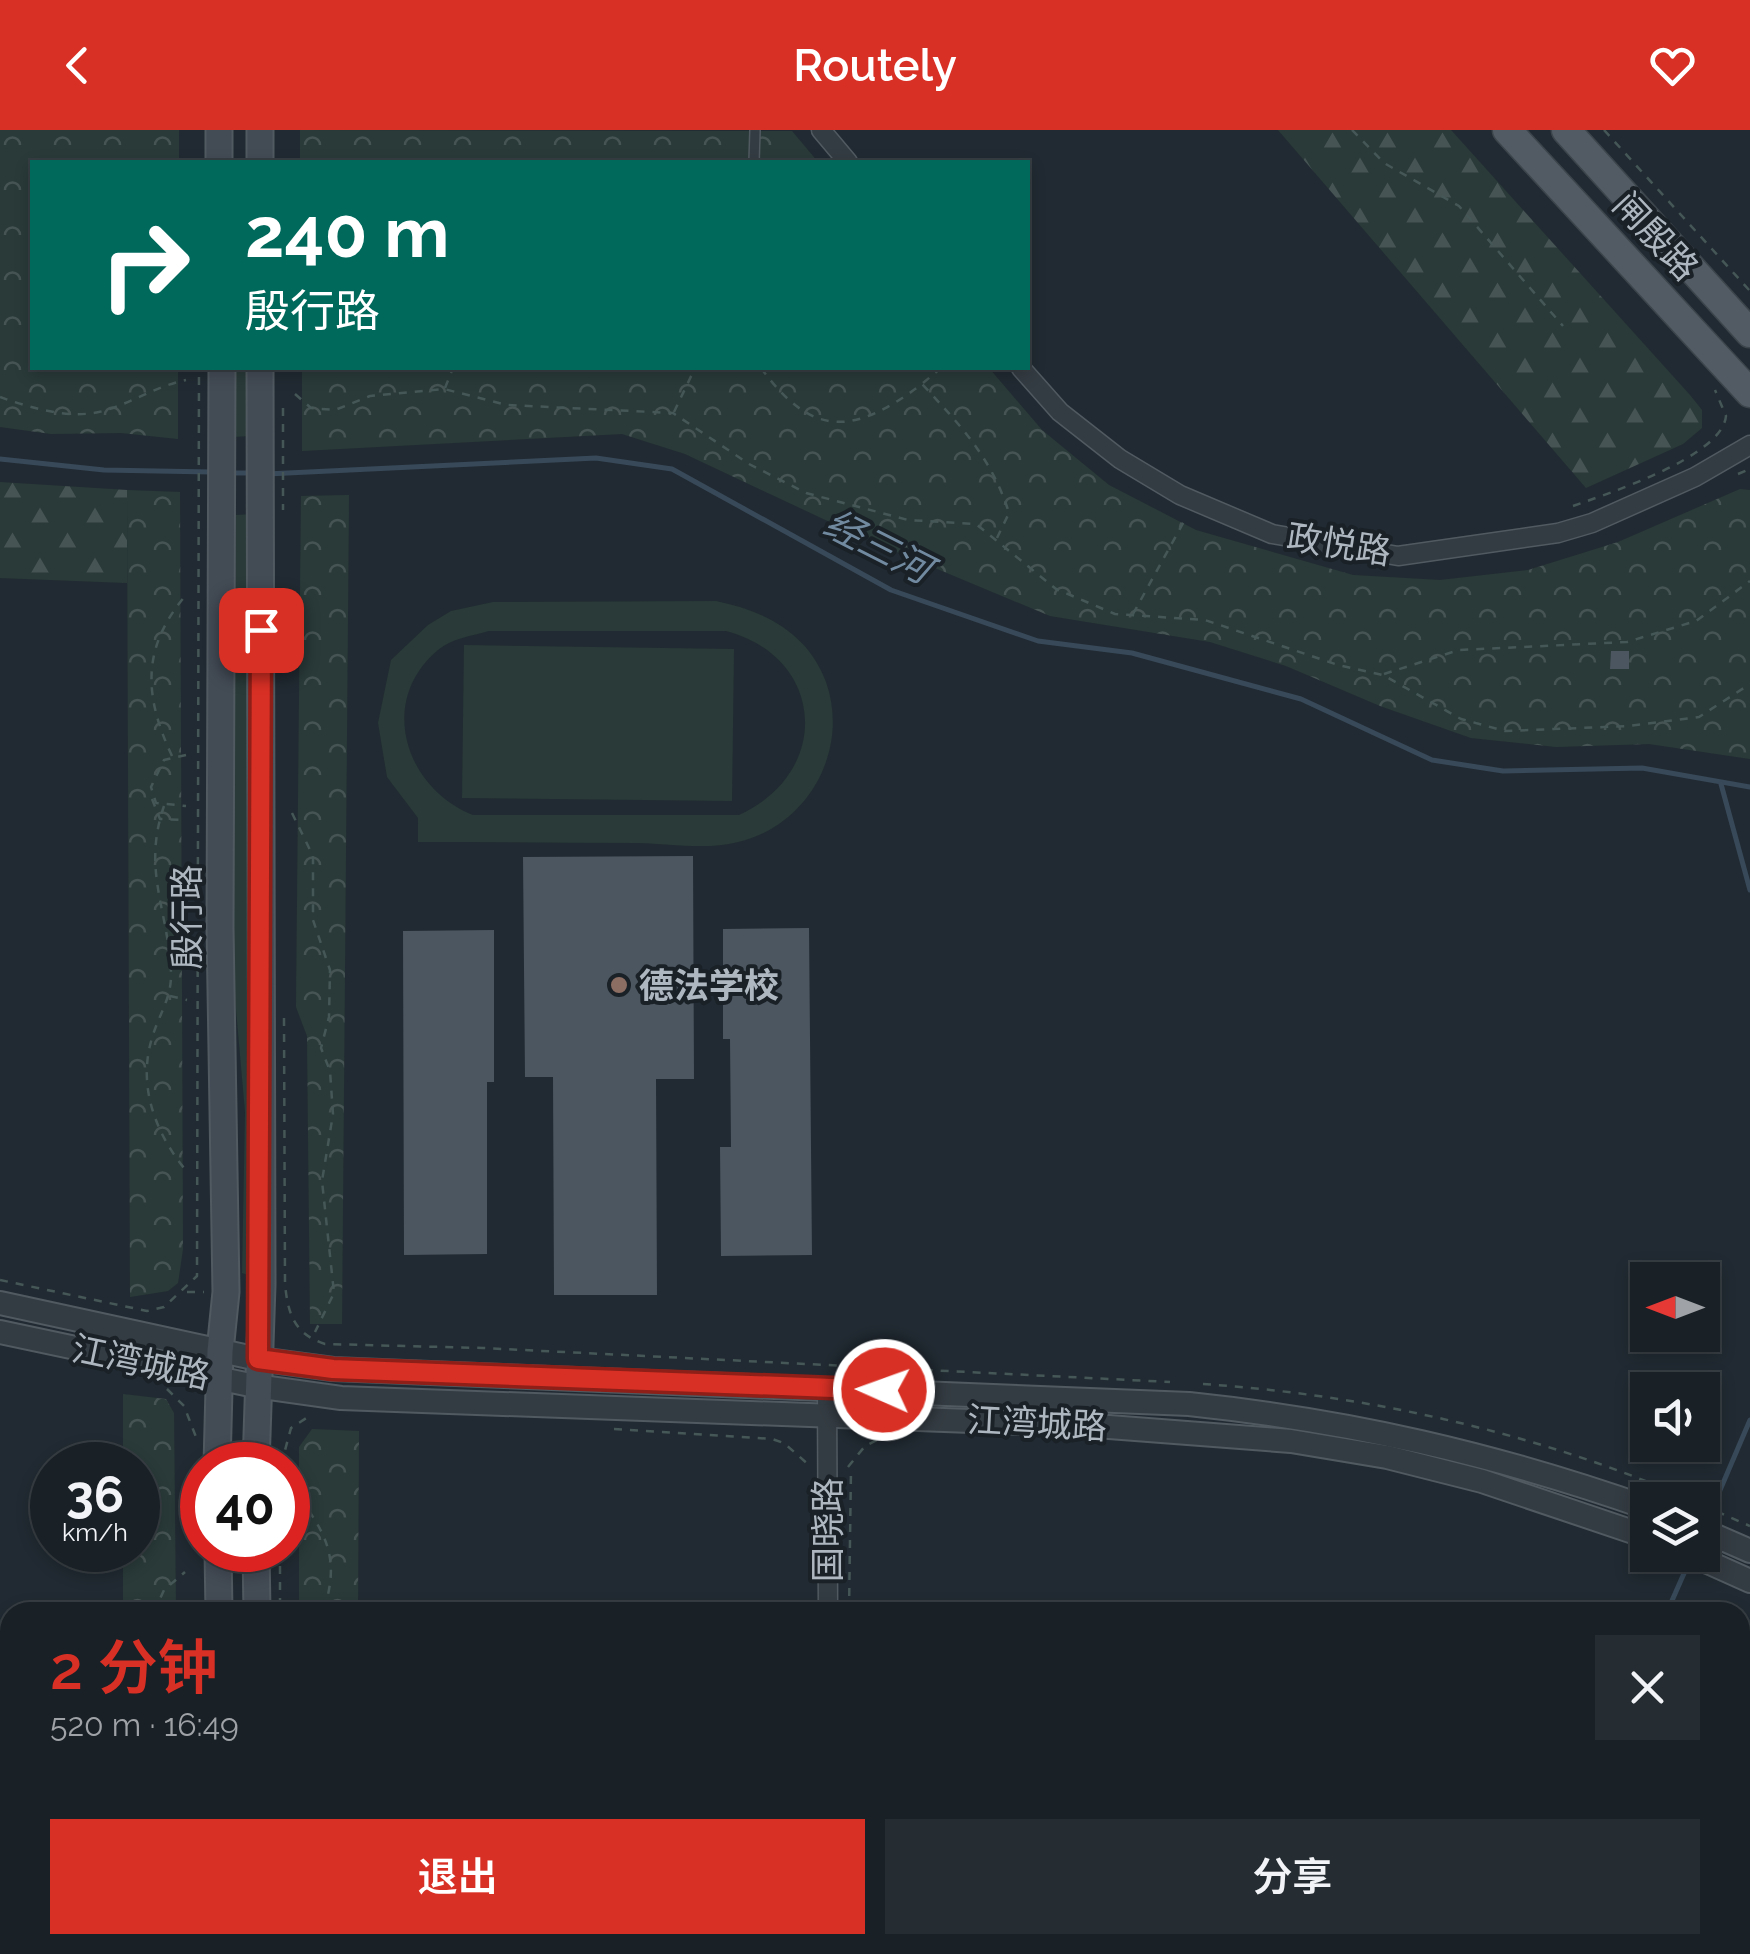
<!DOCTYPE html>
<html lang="zh">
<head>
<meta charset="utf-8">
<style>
  :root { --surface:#192026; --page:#262d32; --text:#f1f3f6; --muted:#9fa3a7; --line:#373e43; --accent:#d93025 }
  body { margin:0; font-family:Raleway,"Noto Sans SC",sans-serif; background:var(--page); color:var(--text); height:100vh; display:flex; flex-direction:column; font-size:38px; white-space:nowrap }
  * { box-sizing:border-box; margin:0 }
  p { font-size:32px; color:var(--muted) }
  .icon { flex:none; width:55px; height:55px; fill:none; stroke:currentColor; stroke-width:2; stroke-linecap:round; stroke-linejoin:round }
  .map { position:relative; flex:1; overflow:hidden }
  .details { position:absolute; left:0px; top:1472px; width:1750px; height:352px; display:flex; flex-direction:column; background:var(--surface); border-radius:30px 30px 0 0; box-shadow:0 5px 15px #0003,0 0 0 2px var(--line) }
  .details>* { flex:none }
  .guide { position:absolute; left:30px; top:30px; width:1000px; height:210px; border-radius:0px; box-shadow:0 5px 15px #0003,0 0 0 2px var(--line); background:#00695c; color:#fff; overflow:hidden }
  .needle { width:65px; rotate:270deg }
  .buttons { position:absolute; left:1630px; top:1132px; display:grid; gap:20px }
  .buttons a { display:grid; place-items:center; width:90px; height:90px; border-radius:0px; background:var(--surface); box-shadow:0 5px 15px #0003,0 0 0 2px var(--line); font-size:50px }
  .speed { position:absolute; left:30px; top:1312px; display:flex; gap:20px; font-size:50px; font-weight:700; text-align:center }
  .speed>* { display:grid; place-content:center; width:130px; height:130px; border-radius:50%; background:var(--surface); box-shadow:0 5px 15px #0003,0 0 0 2px var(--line); line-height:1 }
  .speed small { font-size:25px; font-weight:400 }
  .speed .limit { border:15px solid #d22; background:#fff; color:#111 }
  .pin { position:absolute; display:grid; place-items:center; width:85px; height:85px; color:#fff; margin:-42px; border-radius:20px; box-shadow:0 5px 15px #0006 }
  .me { position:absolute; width:110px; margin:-55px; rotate:272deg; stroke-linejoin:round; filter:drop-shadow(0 0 8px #0008) }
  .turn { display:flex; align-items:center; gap:35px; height:210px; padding:0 50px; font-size:45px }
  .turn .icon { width:130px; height:130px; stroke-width:2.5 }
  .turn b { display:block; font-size:70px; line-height:85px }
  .round { display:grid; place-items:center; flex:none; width:105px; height:105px; border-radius:0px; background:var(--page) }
  .headline { display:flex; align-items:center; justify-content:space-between; height:170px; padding:0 50px }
  h1 { font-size:60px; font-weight:600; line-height:75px; color:var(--accent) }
  .cta { display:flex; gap:20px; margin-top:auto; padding:20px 50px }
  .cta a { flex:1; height:115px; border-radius:0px; background:var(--accent); color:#fff; font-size:40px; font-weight:600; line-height:115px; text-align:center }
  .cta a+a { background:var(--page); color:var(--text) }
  header { display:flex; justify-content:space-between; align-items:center; height:130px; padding:0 50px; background:var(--accent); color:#fff; font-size:45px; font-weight:600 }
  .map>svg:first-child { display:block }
  .green { fill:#293a38; fill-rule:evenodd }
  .forest { fill:url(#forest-firs) }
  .park { fill:url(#park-crowns) }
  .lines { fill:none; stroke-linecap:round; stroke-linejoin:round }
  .stream { stroke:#384959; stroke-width:5 }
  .building { fill:#4c5660 }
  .service-casing { stroke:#515a61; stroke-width:12 }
  .minor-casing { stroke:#515a61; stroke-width:21 }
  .tertiary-casing { stroke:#515a61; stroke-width:26 }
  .secondary-casing { stroke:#515a61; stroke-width:29 }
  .primary-casing { stroke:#3d454c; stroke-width:31 }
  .path { stroke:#465757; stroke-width:2.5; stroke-dasharray:8 8; stroke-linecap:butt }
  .service { stroke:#343c43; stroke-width:9 }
  .minor { stroke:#343c43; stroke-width:18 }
  .tertiary { stroke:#343c43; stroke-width:22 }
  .secondary { stroke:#434b55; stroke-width:25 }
  .primary { stroke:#525b63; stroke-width:28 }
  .route-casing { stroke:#8d1f18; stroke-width:25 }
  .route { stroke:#d93025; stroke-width:18 }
  .education-dot { fill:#8d6e63; stroke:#1a2127; stroke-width:4 }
  .labels { text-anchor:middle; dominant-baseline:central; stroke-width:8; stroke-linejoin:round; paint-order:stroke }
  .street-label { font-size:35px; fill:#aeb7c0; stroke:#1a2127 }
  .poi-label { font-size:35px; font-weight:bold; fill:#aeb7c0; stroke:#1a2127; text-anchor:start }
  .water-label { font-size:38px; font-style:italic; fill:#728aa0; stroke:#1a2127 }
</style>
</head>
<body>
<header><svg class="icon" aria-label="back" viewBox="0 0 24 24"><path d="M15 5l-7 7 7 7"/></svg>Routely<svg class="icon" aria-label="heart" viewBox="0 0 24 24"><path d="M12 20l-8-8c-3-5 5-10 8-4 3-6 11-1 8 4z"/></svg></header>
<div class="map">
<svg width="1750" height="1824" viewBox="0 0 1750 1824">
  <defs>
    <pattern id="forest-firs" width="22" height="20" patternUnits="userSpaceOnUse" patternTransform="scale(2.5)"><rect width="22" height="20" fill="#293a38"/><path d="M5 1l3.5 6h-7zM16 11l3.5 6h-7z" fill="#465453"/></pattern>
    <pattern id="park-crowns" width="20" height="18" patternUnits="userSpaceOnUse" patternTransform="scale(2.5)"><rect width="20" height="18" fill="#293a38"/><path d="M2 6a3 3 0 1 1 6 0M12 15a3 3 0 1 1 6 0" fill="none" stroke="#465453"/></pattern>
  </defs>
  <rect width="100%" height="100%" fill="#212a32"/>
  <g class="green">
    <polygon points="233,238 250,238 250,306 233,307"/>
    <polygon points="252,384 248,1145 242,1143 245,982 232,834 236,385"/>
    <path d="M 716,471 C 765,481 808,503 826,552 C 850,620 808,696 738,712 C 708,720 670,714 639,713 C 566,713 492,712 418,712 L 418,688 L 387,647 L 378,593 L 391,530 L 428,495 L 451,481 L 493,472 ZM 489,501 L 726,501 C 825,527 833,642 739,685 L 473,685 C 405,658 377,571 438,520 C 452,508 472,506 489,501 Z"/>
    <polygon points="464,515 734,519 732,671 462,668"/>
  </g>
  <g class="forest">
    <polygon points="1278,0 1451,0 1690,265 1702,280 1702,298 1683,314 1586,358"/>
    <polygon points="0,352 127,360 127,453 0,448"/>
  </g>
  <g class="park">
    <polygon points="0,0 179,0 179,32 32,32 32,238 178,238 178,309 121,303 51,304 0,297"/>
    <polygon points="300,0 792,1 818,32 300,32"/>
    <polygon points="302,238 989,238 1042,300 1109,355 1196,400 1353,445 1440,450 1528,440 1618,412 1740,359 1750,360 1750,629 1649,614 1556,617 1471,608 1380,576 1286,536 1210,512 1050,486 868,410 685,324 622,304 302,321"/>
    <polygon points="127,360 180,362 183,1119 178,1153 168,1161 130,1167"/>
    <polygon points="349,365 342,1194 310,1194 307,906 296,877 301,366"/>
    <polygon points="123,1264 166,1269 174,1283 176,1482 123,1482 123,1420 138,1420 138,1335 123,1335"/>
    <polygon points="312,1299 359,1301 358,1482 299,1482 299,1317"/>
  </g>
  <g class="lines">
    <g class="stream">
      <polyline points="0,329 104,340 211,342"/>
      <polyline points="227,343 251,343"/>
      <polyline points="267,344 596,328 672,339 891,460 1038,511 1132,523 1301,569 1432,630 1503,641 1642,638 1750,657"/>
      <polyline points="1721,654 1750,760"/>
      <polyline points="1706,1393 1750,1290"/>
      <polyline points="1667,1482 1689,1432"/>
      <polyline points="1534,1824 1536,1815"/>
    </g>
  </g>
  <g class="building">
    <polygon points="1611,521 1629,521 1629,539 1610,539"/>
    <polygon points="693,726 694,949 656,949 657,1165 554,1165 553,947 525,947 523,727"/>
    <polygon points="809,798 812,1125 721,1126 720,1017 731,1017 730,909 723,909 723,799"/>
    <polygon points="494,800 494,952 487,952 487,1124 404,1125 403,801"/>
    <polygon points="1740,1565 1750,1571 1750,1653 1740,1670"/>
    <polygon points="1740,1696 1750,1702 1750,1824 1688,1824 1693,1815 1740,1815"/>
  </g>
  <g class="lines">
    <g class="service-casing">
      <polyline id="service" points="754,32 755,0"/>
    </g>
    <g class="minor-casing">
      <g id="minor">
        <polyline points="821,0 848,32"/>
        <polyline points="1021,238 1060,282 1120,329 1180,365 1272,404 1398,426 1558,403 1592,393 1695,347 1750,315"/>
        <polyline points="827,1258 828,1482"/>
        <polyline points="831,1815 831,1824"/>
      </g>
    </g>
    <g class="tertiary-casing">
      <g id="tertiary">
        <path d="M 0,1173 L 258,1229 L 333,1239 L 1189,1274 C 1351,1291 1494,1324 1648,1378"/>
        <polyline points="0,1202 255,1256 341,1268 1083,1295 1291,1311 1387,1327 1482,1351 1648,1407"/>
        <polyline points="1702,1400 1750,1421"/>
        <polyline points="1692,1425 1750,1451"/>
      </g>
    </g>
    <g class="secondary-casing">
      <g id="secondary">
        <polyline points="219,0 219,32"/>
        <polyline points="260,32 260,0"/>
        <polyline points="217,1335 220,1221 226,1162 220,798 222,238"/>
        <polyline points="256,1335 262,1155 260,238"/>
        <polyline points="218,1420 219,1482"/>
        <polyline points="256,1420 257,1482"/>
        <polyline points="223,1815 223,1824"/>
        <polyline points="260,1815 260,1824"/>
      </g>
    </g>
    <g class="primary-casing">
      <g id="primary">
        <polyline points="1507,0 1750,263"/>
        <polyline points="1566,0 1750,203"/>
      </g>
    </g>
    <g class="path">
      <polyline points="1352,0 1384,33 1459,76 1563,196"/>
      <polyline points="1604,0 1750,161"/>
      <path d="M 761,238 C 813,309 854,305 922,254 C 960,295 992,328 1009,383 L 997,408"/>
      <polyline points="923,253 941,238"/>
      <polyline points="445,258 453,238"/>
      <polyline points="295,264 311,278 335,280 370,266 444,259 507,275 673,283 749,334 806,363 908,390 976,394 1056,459 1115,484 1205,490 1338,535 1383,545 1461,589 1505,601 1629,596 1699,587 1750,554"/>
      <path d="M 0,267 C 31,278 70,290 103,281 C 132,273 156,256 186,250"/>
      <polyline points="283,278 283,380"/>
      <polyline points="674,282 695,238"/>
      <polyline points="1738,344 1750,339"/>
      <path d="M 1573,376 C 1609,363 1722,327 1726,286 L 1715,260"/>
      <polyline points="1133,484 1187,386"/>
      <polyline points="1384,544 1459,520 1627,512 1696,491 1750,451"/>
      <polyline points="186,625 164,630 151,657 156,673 186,676"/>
      <path d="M 172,626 C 144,566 141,518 186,465"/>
      <polyline points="152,669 160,689 186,690"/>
      <path d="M 164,676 C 142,740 168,779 171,842 C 172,868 159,884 152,908 C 137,957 156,1005 188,1043"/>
      <polyline points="292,683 313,726 313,790 330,840 329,887 321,918 330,941 333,984 322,1051 334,1163 315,1202"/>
      <polyline points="172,835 187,835"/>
      <polyline points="170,866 187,870"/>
      <path d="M 284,888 L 285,1154 C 288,1184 294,1204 325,1214 L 483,1218 L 1170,1252"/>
      <polyline points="0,1150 147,1181 164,1177 197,1146 199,238"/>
      <polyline points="187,1162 204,1162"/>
      <path d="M 1203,1254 C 1368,1265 1539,1303 1691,1370"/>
      <polyline points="167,1259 184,1276 196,1307"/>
      <polyline points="614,1299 772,1309 784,1313 810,1336"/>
      <polyline points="281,1335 291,1298 311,1285"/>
      <polyline points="848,1337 865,1316 881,1308"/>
      <polyline points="196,1340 197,1412"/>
      <path d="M 290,1355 C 325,1401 342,1426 323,1482"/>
      <polyline points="1702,1375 1750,1396"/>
      <polyline points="280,1420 280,1482"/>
      <polyline points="1657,1426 1673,1433"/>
      <polyline points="154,1482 164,1460 185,1442"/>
      <polyline points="849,1482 851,1339"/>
      <polyline points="146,1824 148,1815"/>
      <polyline points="328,1824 329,1815"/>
      <polyline points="809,1824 809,1815"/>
    </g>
    <use href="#service" class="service"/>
    <use href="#minor" class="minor"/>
    <use href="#tertiary" class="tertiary"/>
    <use href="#secondary" class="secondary"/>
    <use href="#primary" class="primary"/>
  </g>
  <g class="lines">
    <g class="route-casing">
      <polyline id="route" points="261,500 258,1229 333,1239 884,1260"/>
    </g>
    <use href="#route" class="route"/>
  </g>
  <circle class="education-dot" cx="619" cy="855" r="10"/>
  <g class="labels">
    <g class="street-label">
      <text transform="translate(1656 106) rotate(47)">闸殷路</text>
      <text transform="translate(1339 414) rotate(9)">政悦路</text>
      <text transform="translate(186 787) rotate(-90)">殷行路</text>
      <text transform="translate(141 1232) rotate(12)">江湾城路</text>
      <text transform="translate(1037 1293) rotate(3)">江湾城路</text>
      <text transform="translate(827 1400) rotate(-90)">国晓路</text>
    </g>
    <g class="poi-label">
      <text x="639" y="855">德法学校</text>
    </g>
    <g class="water-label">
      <text transform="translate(878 416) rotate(27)">经三河</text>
    </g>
  </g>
</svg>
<div class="buttons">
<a><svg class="needle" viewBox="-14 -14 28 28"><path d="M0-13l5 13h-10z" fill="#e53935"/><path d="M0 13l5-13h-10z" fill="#9fa3a7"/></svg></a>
<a><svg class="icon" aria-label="sound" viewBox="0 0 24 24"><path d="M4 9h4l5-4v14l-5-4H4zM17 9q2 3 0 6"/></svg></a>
<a><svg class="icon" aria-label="layers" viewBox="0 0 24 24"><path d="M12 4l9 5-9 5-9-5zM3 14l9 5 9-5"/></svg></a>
</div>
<div class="speed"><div>36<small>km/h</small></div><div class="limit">40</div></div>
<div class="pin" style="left:261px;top:500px;background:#d93025"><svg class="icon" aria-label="arrive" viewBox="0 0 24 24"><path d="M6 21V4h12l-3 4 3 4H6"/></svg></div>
<svg class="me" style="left:884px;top:1260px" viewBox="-20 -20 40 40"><circle r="17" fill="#d93025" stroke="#fff" stroke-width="3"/><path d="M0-11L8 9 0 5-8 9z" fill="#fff"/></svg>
<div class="guide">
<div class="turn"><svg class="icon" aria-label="right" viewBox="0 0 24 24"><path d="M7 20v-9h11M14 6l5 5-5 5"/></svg><div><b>240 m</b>殷行路</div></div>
</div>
<section class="details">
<div class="headline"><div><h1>2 分钟</h1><p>520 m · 16:49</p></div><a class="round"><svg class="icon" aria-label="close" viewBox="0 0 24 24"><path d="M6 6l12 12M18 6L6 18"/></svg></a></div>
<div class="cta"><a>退出</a><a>分享</a></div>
</section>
</div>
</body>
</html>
